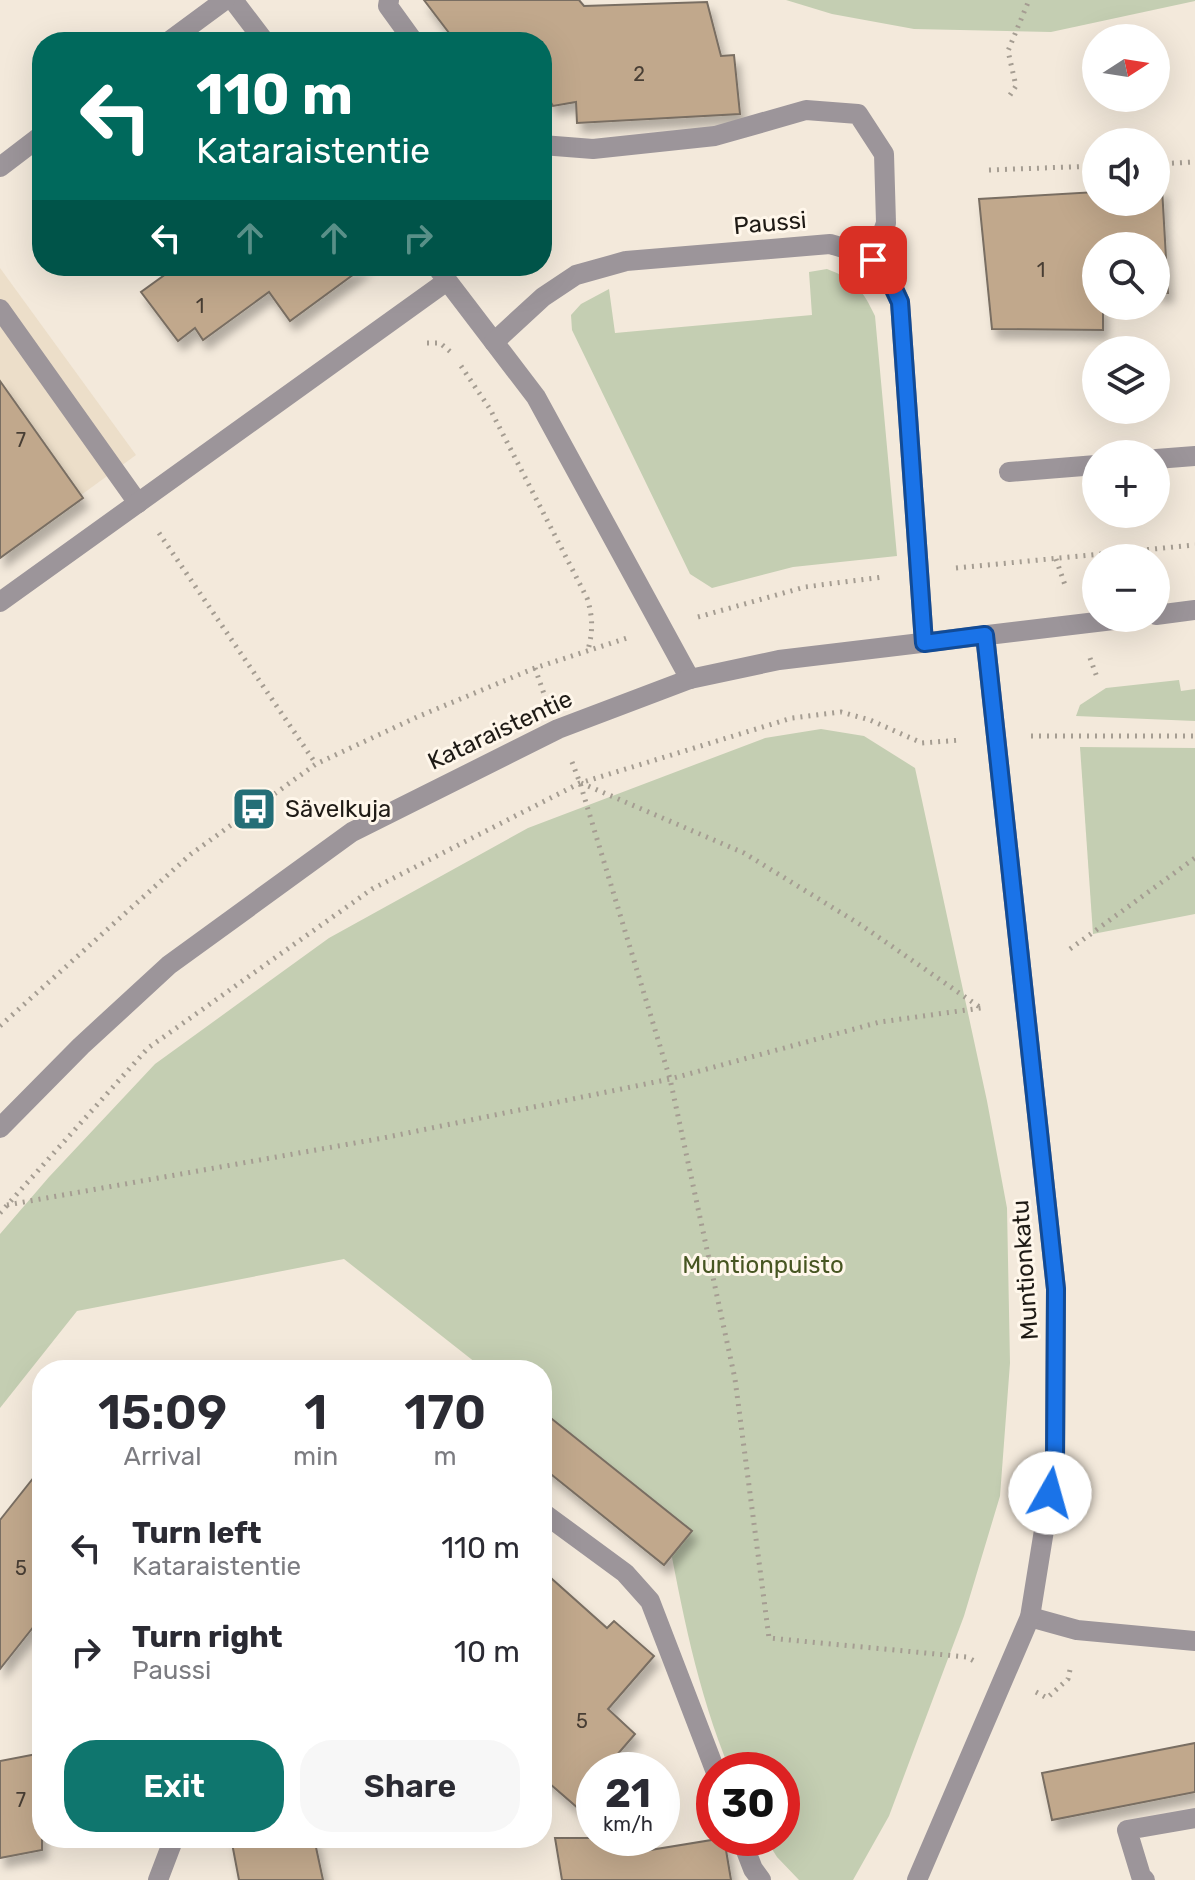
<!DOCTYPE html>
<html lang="en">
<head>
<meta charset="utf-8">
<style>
  :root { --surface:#fff; --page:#f7f7f7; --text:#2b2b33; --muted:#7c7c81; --accent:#0f766e }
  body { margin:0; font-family:Rubik,sans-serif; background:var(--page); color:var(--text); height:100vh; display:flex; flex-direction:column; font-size:30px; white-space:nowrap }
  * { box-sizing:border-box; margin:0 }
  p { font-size:26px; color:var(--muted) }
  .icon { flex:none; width:44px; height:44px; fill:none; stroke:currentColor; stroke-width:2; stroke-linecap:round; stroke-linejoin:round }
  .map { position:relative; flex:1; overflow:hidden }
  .details { position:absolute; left:32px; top:1360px; width:520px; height:488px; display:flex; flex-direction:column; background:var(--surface); border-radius:32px; box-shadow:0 8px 32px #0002 }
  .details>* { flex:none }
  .top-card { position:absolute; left:32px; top:32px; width:520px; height:244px; border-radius:32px; box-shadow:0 8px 32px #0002; background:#00695c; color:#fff; overflow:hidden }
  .needle { width:52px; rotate:78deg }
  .fabs { position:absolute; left:1082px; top:24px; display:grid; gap:16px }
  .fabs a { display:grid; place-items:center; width:88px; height:88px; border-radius:50%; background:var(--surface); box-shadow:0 8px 32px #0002; font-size:40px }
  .speed { position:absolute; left:576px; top:1752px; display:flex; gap:16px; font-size:40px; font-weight:700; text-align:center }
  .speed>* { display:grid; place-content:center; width:104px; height:104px; border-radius:50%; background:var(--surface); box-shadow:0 8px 32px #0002; line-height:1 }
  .speed small { font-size:20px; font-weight:400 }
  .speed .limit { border:12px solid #d22; background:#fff; color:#111 }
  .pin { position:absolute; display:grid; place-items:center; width:68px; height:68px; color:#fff; margin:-34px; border-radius:16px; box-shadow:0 4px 12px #0006 }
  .me { position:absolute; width:88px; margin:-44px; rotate:7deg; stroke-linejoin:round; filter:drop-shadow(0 0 6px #0008) }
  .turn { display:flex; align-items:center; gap:28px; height:168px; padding:0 32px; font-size:36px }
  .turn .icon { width:104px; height:104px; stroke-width:2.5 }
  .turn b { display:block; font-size:56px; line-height:68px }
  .lanes { display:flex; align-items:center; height:76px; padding:0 32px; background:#0003; justify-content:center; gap:40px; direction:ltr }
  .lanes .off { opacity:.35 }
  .eta { display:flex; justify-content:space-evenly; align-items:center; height:136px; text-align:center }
  .eta b { font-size:48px; font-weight:600; line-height:56px }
  .cta { display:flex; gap:16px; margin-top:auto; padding:16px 32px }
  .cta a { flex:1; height:92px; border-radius:32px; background:var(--accent); color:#fff; font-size:32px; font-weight:600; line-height:92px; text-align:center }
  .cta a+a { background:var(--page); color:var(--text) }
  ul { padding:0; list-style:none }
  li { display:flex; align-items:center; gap:24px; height:104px; padding:0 32px }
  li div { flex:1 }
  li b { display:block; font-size:30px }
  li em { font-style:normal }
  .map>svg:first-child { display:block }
  .built { fill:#ecdec9 }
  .green { fill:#c4ceb2 }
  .building { fill:#c1a88c; stroke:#796e62; stroke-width:2; filter:url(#shadow) }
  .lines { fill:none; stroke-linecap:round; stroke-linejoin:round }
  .path { stroke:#a59d92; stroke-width:5; stroke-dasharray:2 6; stroke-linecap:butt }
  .minor { stroke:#9c959a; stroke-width:20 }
  .route-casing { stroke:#114b97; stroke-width:20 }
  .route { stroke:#1a73e8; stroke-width:14 }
  .labels { text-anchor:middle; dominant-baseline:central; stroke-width:6; stroke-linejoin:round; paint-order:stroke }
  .number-label { font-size:20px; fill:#483e34 }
  .street-label { font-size:24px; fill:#1f1b16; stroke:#fff7eb }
  .poi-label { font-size:24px; fill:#1f1b16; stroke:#fff7eb; text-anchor:start }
  .park-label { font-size:24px; fill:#475622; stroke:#fff7eb }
</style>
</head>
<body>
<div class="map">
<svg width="1195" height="1880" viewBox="0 0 1195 1880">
  <defs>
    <filter id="shadow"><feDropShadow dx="5" dy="9" stdDeviation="4" flood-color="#0004"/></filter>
  </defs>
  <rect width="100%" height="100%" fill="#f3e9db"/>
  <polygon class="built" points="0,268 136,455 0,554"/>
  <g class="green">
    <polygon points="786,0 1195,0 1195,1 1051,32 914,29 832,14"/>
    <path d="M 827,269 C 854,279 863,290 875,316 L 897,556 L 793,567 L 712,588 L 690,574 L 572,330 L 571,315 L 581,304 L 609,289 L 615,333 L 812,315 L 809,272 Z"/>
    <polygon points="1179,680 1181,691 1195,689 1195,721 1076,716 1080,705 1106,688"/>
    <path d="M 821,729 L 864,736 L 915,768 L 987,1101 L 1007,1208 L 1010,1363 L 1000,1496 L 964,1616 L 889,1816 L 853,1880 L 799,1880 L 777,1857 L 765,1838 L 782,1838 L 782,1770 L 730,1770 C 695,1686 680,1599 663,1510 L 542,1415 L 542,1370 L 485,1370 L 344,1259 L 77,1311 L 0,1408 L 0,1234 L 49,1177 L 155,1064 L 329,938 L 528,828 L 765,738 Z"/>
    <polygon points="1080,747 1195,748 1195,914 1093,934"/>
  </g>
  <g class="building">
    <polygon points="424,0 579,0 584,6 707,2 721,56 734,55 740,114 577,123 576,102 553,106 542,87 542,42 456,42"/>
    <polygon points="1162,188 1168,293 1156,293 1156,246 1096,246 1096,306 1103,306 1103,330 992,329 979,199 1096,192 1096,202 1156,202 1156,189"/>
    <polygon points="177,266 365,266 290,321 269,292 203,340 195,328 178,341 141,292"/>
    <polygon points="0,381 83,498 0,558"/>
    <polygon points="542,1411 692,1531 664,1565 542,1467"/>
    <polygon points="42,1467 42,1616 0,1669 0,1520"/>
    <polygon points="542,1570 607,1628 614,1621 654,1656 608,1709 635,1734 604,1770 594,1770 594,1822 542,1777"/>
    <polygon points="1195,1743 1195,1792 1052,1820 1042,1773"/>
    <polygon points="42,1753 42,1850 0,1858 0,1761"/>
    <polygon points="231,1838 314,1838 323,1880 239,1880"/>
    <polygon points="555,1838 648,1838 650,1850 724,1838 731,1880 562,1880"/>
  </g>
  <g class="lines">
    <g class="path">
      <polyline points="1010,95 1016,86 1008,51 1029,0"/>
      <polyline points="1156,164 1195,162"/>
      <polyline points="989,170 1096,166"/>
      <polyline points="384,266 391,275"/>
      <polyline points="427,343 440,343 453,354"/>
      <path d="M 461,366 L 490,409 L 587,598 C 593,617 593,631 588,650"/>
      <polyline points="159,533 316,764"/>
      <polyline points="1056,559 1066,588"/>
      <polyline points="956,568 1195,545"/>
      <polyline points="698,617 805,587 883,577"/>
      <polyline points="1090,658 1098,680"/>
      <polyline points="535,668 544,694"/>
      <polyline points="1031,736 1195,736"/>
      <polyline points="572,762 580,783 670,1079 735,1379 769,1638 967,1657 974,1661"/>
      <polyline points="581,783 744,853 861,925 981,1008"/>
      <polyline points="1070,949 1195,858"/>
      <polyline points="0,1026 191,854 316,764 417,717 535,668 627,638"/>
      <polyline points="7,1205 383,1138 670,1079 880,1022 981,1008"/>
      <polyline points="0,1213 148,1048 372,889 580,783 792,718 841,712 870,720 922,743 961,740"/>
      <polyline points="1036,1692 1047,1698 1068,1679 1071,1665"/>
    </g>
    <g class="minor">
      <polyline points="233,0 265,42"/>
      <polyline points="389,0 388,6 414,42"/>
      <polyline points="168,42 225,0"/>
      <polyline points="542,145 593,149 715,136 806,110 858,114 884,154 886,223 873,260"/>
      <polyline points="0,167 42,135"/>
      <polyline points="436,266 536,397 690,679"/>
      <polyline points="0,309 138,503"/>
      <path d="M 494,342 L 543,297 L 576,275 L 626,261 L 830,244 C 870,255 883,264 900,302 L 924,643"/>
      <polyline points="1156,459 1195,456"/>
      <polyline points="1009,472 1096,465"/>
      <polyline points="0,602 447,281"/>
      <polyline points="1156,615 1195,610"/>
      <polyline points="0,1128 81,1046 169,965 352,832 558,729 690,679 779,660 1130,618"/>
      <polyline points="542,1512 625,1573 650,1601 715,1770"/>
      <polyline points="1030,1617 1077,1630 1195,1641"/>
      <polyline points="741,1838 753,1869 761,1880"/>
      <polyline points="158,1880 174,1838"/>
      <polyline points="917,1880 1030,1617 1055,1462 1056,1289 985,635"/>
      <polyline points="1145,1880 1141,1876 1127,1830 1195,1818"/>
    </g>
  </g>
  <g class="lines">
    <g class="route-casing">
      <polyline id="route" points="873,260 888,276 900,302 924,643 985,635 1056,1289 1055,1462 1050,1493"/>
    </g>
    <use href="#route" class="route"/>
  </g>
  <defs>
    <g id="bus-square" transform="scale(2.3)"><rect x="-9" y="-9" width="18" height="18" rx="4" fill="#246e77" stroke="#fff7eb"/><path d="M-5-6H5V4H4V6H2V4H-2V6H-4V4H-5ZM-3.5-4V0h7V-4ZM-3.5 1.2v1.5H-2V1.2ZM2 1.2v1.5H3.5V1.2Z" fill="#fff"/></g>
  </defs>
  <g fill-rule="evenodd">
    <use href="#bus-square" x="254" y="809"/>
  </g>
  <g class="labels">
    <g class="number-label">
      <text x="639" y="74">2</text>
      <text x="1041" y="270">1</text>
      <text x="200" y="306">1</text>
      <text x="21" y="440">7</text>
      <text x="21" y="1568">5</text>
      <text x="582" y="1721">5</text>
      <text x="21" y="1800">7</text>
    </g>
    <g class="street-label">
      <text transform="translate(770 223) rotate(-5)">Paussi</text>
      <text transform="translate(500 730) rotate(-25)">Kataraistentie</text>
      <text transform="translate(1025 1270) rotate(-94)">Muntionkatu</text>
    </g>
    <g class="poi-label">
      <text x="285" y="809">Sävelkuja</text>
    </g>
    <g class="park-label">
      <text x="763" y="1265">Muntionpuisto</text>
    </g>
  </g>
</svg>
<div class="fabs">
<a><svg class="needle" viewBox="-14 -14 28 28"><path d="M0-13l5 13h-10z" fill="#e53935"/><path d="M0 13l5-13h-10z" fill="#7c7c81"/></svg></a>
<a><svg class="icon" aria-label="sound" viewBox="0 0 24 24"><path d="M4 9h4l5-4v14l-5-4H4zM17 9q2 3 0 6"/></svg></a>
<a><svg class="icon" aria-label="search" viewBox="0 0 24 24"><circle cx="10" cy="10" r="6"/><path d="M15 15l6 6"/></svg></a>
<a><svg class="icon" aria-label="layers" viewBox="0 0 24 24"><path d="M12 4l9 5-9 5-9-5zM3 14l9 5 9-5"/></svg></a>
<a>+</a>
<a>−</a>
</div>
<div class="speed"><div>21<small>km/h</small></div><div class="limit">30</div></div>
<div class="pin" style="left:873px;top:260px;background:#d93025"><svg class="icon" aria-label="arrive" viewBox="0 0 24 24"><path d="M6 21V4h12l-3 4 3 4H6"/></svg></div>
<svg class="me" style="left:1050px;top:1493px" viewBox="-20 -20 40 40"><circle r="19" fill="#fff"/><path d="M0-13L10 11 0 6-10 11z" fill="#1a73e8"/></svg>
<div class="top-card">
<div class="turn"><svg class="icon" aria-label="left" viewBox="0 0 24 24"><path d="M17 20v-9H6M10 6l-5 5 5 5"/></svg><div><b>110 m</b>Kataraistentie</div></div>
<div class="lanes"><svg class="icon" aria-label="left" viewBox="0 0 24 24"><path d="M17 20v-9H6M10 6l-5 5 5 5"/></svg><svg class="icon off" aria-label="ahead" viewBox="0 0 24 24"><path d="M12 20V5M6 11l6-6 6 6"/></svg><svg class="icon off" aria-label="ahead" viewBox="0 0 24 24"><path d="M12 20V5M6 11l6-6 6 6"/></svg><svg class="icon off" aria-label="right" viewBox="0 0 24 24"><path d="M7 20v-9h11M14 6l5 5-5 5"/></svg></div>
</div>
<section class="details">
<div class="eta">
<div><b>15:09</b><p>Arrival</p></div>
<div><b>1</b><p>min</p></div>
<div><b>170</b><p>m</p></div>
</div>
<ul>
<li><svg class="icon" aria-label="left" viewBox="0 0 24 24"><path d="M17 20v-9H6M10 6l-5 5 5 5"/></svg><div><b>Turn left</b><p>Kataraistentie</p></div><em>110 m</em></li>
<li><svg class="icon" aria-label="right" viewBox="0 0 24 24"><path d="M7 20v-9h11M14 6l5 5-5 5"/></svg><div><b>Turn right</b><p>Paussi</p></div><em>10 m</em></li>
</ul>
<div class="cta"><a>Exit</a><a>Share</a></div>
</section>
</div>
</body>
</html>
